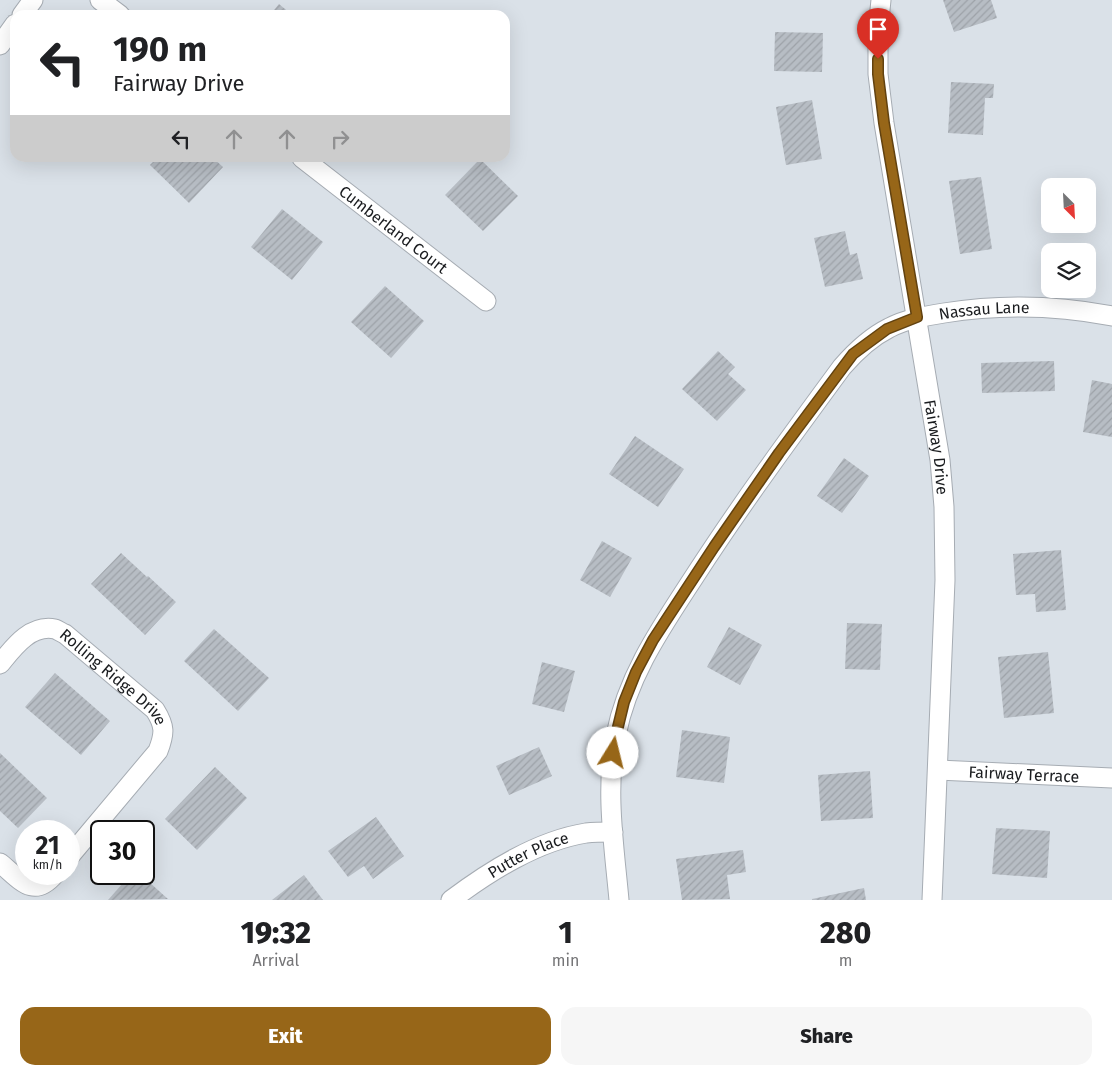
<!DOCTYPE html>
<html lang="en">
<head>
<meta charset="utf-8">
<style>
  :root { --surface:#fff; --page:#f6f6f6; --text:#202124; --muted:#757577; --accent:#976618 }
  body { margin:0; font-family:"Fira Sans",sans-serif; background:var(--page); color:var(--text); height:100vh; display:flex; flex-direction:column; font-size:19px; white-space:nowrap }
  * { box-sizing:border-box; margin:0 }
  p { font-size:16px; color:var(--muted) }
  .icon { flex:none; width:28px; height:28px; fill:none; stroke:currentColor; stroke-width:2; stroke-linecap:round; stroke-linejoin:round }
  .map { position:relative; height:900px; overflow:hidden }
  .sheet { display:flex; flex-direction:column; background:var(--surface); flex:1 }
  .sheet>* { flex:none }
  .banner { position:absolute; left:10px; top:10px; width:500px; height:152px; border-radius:15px; box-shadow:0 5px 20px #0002; background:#fff; color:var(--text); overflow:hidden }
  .needle { width:32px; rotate:156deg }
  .buttons { position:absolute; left:1041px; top:178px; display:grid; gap:10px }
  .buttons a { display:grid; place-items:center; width:55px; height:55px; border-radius:10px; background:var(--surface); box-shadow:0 5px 20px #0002; font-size:25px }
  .speed { position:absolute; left:15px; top:820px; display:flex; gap:10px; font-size:25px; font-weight:700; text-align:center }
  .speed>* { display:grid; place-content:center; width:65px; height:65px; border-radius:50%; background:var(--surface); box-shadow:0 5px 20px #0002; line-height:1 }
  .speed small { font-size:12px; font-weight:400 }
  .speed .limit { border:2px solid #111; border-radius:8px; background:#fff; color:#111 }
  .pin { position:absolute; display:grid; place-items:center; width:42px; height:42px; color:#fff; margin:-51px -21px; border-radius:50% 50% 50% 0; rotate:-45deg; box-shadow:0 0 5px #0007 }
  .pin .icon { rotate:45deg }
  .me { position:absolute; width:55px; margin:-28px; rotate:9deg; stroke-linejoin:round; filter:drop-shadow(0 0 4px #0008) }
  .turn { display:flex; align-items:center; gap:18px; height:105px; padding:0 20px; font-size:22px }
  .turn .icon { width:65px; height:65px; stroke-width:2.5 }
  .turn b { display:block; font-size:35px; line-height:42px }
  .lanes { display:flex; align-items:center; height:48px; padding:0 20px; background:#0003; justify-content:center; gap:25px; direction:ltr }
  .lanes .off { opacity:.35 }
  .eta { display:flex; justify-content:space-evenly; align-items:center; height:85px; text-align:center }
  .eta b { font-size:30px; font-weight:800; line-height:35px }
  .cta { display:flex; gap:10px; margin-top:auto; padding:10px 20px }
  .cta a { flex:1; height:58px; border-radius:15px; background:var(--accent); color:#fff; font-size:20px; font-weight:800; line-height:58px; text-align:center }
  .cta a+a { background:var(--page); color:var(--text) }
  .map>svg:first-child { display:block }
  .building { fill:url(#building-hatch) }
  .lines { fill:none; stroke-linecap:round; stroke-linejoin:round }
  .minor-casing { stroke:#a6acb3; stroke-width:21 }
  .minor { stroke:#fff; stroke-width:19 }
  .route-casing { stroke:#624210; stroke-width:12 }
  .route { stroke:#976618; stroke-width:9 }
  .labels { text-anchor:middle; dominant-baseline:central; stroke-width:5; stroke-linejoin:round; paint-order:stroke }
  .street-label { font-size:16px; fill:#1a1c1f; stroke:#dae1e8 }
</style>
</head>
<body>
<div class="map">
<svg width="1112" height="900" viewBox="0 0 1112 900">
  <defs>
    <pattern id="building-hatch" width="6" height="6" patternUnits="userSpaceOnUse" patternTransform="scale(1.25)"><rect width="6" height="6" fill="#b7bdc4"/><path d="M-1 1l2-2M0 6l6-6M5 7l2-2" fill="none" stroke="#9da2a8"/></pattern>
  </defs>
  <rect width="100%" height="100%" fill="#dae1e8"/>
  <g class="building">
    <polygon points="943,0 991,0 997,18 954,32"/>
    <polygon points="279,4 292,15 270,15"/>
    <polygon points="775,32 823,33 822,72 774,71"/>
    <polygon points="951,82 994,84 993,98 985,98 983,135 948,133"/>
    <polygon points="812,100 822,159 786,165 776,107"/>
    <polygon points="157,158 213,158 223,167 189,203 150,165"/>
    <polygon points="480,159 518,196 483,231 445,195"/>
    <polygon points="981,177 992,249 960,254 949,181"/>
    <polygon points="282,209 323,242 292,280 251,247"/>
    <polygon points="845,231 850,255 857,253 863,279 825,287 814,238"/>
    <polygon points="385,286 424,321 391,358 351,322"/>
    <polygon points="718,351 735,367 728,374 746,390 717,421 682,389"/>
    <polygon points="1054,361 1055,391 982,393 981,363"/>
    <polygon points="1092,380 1112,384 1112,437 1083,432"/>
    <polygon points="635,436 684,469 658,507 609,474"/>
    <polygon points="844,458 869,476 842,513 817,496"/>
    <polygon points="602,541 632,558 610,597 580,580"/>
    <polygon points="1061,550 1066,610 1036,612 1035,594 1016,595 1013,554"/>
    <polygon points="121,553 147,577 148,576 176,602 145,635 91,584"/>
    <polygon points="847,623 882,624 880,670 845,669"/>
    <polygon points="729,627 762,645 740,685 707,667"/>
    <polygon points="214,629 269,678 238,711 184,661"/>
    <polygon points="1048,652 1054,713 1004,718 998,657"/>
    <polygon points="542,662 575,671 564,712 532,704"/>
    <polygon points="55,673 110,721 81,755 25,707"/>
    <polygon points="682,730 730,737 724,783 676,777"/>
    <polygon points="539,747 552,776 509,795 496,766"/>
    <polygon points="0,753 47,798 18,828 0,811"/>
    <polygon points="215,767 247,798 197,850 165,819"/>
    <polygon points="870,771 873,818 821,821 818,775"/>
    <polygon points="376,817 404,856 373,879 364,866 348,877 328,851"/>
    <polygon points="996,828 1050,831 1047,878 992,874"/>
    <polygon points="743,850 746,872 727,875 730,899 682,900 676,859"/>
    <polygon points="131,874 140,874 168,899 108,900"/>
    <polygon points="304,875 323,900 272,900"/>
    <polygon points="864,888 866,900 812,900 812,899"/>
  </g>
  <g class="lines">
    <g class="minor-casing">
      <g id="minor">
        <polyline points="100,0 120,15"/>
        <path id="s1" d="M 881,0 L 878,29 L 878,74 L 884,123 L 940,460 L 944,507 L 945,580 L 932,900"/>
        <polyline points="22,15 33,0"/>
        <polyline points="0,45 15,24"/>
        <path id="s2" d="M 302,158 L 486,301"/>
        <path id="s3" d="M 0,664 C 13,648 30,624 55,629 C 58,630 62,633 65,634 L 155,710 C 165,726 165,733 158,751 L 69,857"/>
        <path id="s4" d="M 938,770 L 1112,778"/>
        <path d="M 0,863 C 20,879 33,900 55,874"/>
        <path id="s5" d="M 451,900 C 490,871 537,841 586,833 C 595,832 604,832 613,832"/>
        <path id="s6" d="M 619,900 C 614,845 605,789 616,735 C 628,674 663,625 696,574 C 742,503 792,435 842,367 C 855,352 871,337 889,328 C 906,319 925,316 944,313 C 1001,304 1056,305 1112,316"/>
      </g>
    </g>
    <use href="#minor" class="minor"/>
  </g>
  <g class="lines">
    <g class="route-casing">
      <polyline id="route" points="613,753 616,735 624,702 636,672 653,640 714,547 779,453 853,354 887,329 917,317 884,123 878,74 878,59"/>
    </g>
    <use href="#route" class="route"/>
  </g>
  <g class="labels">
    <g class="street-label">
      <text stroke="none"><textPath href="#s2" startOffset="116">Cumberland Court</textPath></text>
      <text stroke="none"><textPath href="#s6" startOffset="759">Nassau Lane</textPath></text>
      <text stroke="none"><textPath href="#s1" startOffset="452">Fairway Drive</textPath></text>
      <text stroke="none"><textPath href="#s3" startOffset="145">Rolling Ridge Drive</textPath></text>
      <text stroke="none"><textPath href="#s4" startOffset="86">Fairway Terrace</textPath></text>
      <text stroke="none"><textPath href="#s5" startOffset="90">Putter Place</textPath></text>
    </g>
  </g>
</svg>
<div class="buttons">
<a><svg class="needle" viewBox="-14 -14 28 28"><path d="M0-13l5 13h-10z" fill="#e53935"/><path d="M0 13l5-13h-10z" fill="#757577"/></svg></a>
<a><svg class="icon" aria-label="layers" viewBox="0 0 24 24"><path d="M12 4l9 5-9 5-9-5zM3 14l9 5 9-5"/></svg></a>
</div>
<div class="speed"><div>21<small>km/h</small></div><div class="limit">30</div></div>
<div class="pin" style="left:878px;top:59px;background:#d93025"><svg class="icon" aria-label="arrive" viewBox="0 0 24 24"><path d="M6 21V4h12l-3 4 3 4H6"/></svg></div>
<svg class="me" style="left:613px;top:753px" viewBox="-20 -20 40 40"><circle r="19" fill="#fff"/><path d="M0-13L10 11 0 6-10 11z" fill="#976618"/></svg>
<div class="banner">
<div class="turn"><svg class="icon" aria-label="left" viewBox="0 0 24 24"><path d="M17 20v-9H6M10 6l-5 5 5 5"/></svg><div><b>190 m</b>Fairway Drive</div></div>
<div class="lanes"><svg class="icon" aria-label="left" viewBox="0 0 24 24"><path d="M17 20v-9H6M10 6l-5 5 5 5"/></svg><svg class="icon off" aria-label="ahead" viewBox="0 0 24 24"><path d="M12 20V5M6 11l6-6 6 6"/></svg><svg class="icon off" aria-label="ahead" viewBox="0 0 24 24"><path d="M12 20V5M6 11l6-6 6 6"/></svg><svg class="icon off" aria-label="right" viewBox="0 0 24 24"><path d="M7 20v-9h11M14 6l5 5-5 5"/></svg></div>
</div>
</div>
<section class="sheet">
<div class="eta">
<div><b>19:32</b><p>Arrival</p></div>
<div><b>1</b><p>min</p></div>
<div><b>280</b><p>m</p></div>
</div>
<div class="cta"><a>Exit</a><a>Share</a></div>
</section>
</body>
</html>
